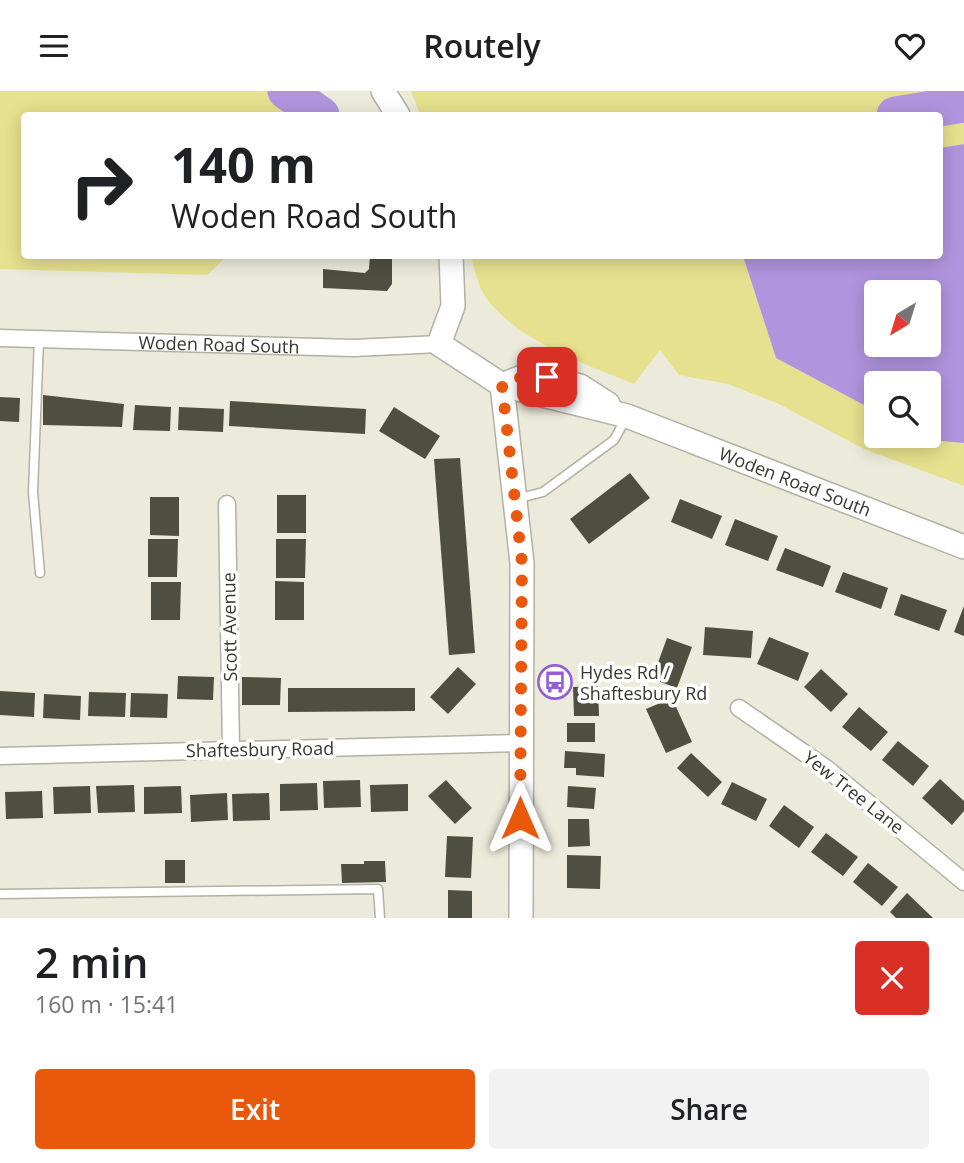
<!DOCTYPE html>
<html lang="en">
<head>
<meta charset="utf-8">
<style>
  :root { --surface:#fff; --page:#f2f2f2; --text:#202124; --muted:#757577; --accent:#ea580c }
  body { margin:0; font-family:"Open Sans",sans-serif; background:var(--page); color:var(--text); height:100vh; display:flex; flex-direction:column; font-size:26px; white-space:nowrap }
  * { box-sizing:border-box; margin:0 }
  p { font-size:23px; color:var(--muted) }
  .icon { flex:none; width:38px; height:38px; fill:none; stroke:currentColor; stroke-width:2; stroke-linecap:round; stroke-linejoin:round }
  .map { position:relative; height:827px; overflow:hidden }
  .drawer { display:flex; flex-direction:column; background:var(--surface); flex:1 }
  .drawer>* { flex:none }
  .top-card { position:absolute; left:21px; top:21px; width:922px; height:147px; border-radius:7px; box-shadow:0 4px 18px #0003; background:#fff; color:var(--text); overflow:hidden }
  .needle { width:46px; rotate:218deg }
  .controls { position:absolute; left:864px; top:189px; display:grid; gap:14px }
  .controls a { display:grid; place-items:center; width:77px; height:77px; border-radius:7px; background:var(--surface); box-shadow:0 4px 18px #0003; font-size:35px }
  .pin { position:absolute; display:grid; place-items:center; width:60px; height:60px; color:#fff; margin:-30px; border-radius:14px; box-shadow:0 4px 10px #0006 }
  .me { position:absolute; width:77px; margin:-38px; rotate:0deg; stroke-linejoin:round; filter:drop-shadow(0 0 5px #0008) }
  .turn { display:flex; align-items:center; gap:24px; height:147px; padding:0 35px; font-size:32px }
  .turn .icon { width:91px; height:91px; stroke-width:2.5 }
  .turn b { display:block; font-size:49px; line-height:60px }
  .round { display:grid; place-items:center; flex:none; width:74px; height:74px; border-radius:7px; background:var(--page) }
  .summary { display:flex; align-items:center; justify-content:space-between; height:119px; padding:0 35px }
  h1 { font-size:42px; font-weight:600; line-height:52px }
  .button { display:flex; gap:14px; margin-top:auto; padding:14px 35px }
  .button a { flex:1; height:80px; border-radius:7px; background:var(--accent); color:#fff; font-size:28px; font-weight:600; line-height:80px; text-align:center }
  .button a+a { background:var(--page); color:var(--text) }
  header { display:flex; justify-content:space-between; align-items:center; height:91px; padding:0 35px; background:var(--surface); font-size:32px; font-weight:600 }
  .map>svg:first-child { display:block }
  .green { fill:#e6e18e }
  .water { fill:#b194de; fill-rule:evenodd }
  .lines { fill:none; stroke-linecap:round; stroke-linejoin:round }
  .stream { stroke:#b194de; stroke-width:6 }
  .river { stroke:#b194de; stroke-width:37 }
  .building { fill:#4f4f41 }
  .lane-casing { stroke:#b2b1a2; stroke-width:11 }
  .street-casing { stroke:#b2b1a2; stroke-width:19 }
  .secondary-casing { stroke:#b2b1a2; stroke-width:26 }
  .lane { stroke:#fff; stroke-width:8 }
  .street { stroke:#fff; stroke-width:16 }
  .secondary { stroke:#fff; stroke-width:23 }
  .route { stroke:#ea580c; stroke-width:12; stroke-dasharray:0 21.6 }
  .labels { text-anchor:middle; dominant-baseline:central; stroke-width:7; stroke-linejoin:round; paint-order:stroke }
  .street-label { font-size:18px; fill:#383832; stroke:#fff }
  .poi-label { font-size:18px; fill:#383832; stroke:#fff; text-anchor:start }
</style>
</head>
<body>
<header><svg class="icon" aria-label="menu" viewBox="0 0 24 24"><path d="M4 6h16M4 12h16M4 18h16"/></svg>Routely<svg class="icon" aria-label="heart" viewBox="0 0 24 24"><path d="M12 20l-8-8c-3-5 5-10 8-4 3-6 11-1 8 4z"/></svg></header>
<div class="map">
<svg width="964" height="827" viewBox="0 0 964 827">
  <rect width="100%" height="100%" fill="#ecebdb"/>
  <g class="green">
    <polygon points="0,0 298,0 295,24 24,24 24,164 227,165 207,184 0,178"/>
    <polygon points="411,0 964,0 964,53 940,57 940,24 420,24"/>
    <path d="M 471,165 L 743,165 L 776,267 L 877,321 L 877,345 C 907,345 934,350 964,352 L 964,395 L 864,358 L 777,312 L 728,293 L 679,284 L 660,259 L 634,293 C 587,274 503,245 480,196 C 476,186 474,175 471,165 Z"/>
  </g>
  <path class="water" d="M 964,53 L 964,352 L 930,349 L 922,345 L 929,345 L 929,292 L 877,292 L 877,321 L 776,267 L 743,165 L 940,164 L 940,57 ZM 877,201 L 929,201 L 929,254 L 877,254 Z"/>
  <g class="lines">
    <polyline class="stream" points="295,7 300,0"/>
    <g class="river">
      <polyline points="286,0 321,24"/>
      <polyline points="895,24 964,13"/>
    </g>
  </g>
  <g class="building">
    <polygon points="370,164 392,164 392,193 387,200 323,197 323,178 365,182 369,178"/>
    <polygon points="43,304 124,313 122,336 43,334"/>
    <polygon points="0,306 20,307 19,331 0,330"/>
    <polygon points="230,310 366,318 365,343 229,335"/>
    <polygon points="135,314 171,316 170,340 133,339"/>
    <polygon points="179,316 224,318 223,341 178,339"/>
    <polygon points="394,316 440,345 425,368 379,340"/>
    <polygon points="460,367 475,562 449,564 434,368"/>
    <polygon points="630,382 650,407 589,453 570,428"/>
    <rect x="277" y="404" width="29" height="38"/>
    <polygon points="150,406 179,406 179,445 150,444"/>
    <polygon points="680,408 722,425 712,448 671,431"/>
    <polygon points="735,428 778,445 768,470 725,454"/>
    <polygon points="148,448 178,448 177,486 148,486"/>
    <polygon points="276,448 306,448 305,487 276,487"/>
    <polygon points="785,457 831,475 823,496 776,479"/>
    <polygon points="843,481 888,497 881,518 835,501"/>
    <polygon points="275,490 304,491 304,529 275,529"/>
    <polygon points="151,491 181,491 180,529 151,529"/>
    <polygon points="901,503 947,519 939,540 894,524"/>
    <polygon points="964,515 964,545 954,541"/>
    <polygon points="705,536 753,540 751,567 703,564"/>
    <polygon points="769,546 809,562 798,590 757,573"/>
    <polygon points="667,547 692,556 677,597 652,588"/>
    <polygon points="458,576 476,593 448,623 430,606"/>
    <polygon points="821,578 848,603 831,621 804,596"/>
    <polygon points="178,585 214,586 213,609 177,608"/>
    <polygon points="242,586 281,587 280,614 242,614"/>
    <polygon points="598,595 599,625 574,625 573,596"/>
    <polygon points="288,597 415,597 415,620 288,621"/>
    <polygon points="0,600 35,602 34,626 0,624"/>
    <polygon points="89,601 126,602 125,626 88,625"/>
    <polygon points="131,602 168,603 167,627 130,626"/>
    <polygon points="44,603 81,605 80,629 43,627"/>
    <polygon points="672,607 692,651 666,662 646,618"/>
    <polygon points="859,616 888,641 871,660 842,636"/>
    <rect x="567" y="632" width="28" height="19"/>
    <polygon points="898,650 929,675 913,695 882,669"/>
    <polygon points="565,660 605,663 604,686 576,684 576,677 564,677"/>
    <polygon points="691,662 722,691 708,706 677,677"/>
    <polygon points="940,688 964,710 964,720 952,734 922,707"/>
    <polygon points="360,689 361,716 324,717 323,690"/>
    <polygon points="446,689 472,717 455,733 428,705"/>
    <polygon points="732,691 767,708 756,730 721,713"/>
    <polygon points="317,692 318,719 280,720 280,693"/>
    <polygon points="408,693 408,720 371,721 370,694"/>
    <polygon points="134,694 135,721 98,722 96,695"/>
    <polygon points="90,695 91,722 54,723 53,696"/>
    <polygon points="181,695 182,722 144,723 144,696"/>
    <polygon points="568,695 596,697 594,718 567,716"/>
    <polygon points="42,700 43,727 6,728 5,701"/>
    <polygon points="227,702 228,729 191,731 190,704"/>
    <polygon points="269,702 270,729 233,730 232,703"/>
    <polygon points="784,714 814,736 799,757 769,735"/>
    <polygon points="568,728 589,728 590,755 568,756"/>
    <polygon points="826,742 858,766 843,785 811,761"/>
    <polygon points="447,745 473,746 471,787 445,786"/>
    <polygon points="567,764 601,765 600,798 567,797"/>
    <rect x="165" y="769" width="20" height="23"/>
    <polygon points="364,770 385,770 386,791 342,792 341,773 364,773"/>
    <polygon points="868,772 898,796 882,815 853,791"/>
    <polygon points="448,799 472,800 472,827 448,827"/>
    <polygon points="907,802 933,827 896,827 890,821"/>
  </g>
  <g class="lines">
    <g class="lane-casing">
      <g id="lane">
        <polyline points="39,248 33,401 40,482"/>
        <polyline points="516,408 543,401 614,349 626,327"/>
        <polyline points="0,803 378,798 380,827"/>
      </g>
    </g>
    <g class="street-casing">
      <g id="street">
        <path id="s1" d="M 0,247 L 354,257 L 439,253"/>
        <polyline points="227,413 231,659"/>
        <polyline points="739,617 826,677 964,791"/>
        <polyline points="0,665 520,652"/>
      </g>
    </g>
    <g class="secondary-casing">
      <g id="secondary">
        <polyline points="383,0 398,24"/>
        <path id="s2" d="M 451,164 L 453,215 L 439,253 L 502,294 L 627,325 L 964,456"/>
        <polyline points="502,294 522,472 521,827"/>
        <polyline points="502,294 532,282 580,295 608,313"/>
      </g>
    </g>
    <use href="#lane" class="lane"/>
    <use href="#street" class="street"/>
    <use href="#secondary" class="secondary"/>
  </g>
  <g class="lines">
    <polyline class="route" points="520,727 522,472 502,294 532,282 547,286"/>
  </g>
  <defs>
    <g id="bus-ring" transform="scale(1.75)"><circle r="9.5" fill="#fff" stroke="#935ed7" stroke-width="1.5"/><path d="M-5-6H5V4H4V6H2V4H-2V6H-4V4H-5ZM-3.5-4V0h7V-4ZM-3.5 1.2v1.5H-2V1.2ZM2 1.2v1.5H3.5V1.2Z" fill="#935ed7"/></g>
  </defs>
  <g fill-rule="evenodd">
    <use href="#bus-ring" x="555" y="591"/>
  </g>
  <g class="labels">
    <g class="street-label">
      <text stroke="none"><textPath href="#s1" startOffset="219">Woden Road South</textPath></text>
      <text stroke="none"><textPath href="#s2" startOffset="476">Woden Road South</textPath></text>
      <text transform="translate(229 536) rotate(-91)">Scott Avenue</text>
      <text transform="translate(260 658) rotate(-1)">Shaftesbury Road</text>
      <text transform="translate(854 701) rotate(38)">Yew Tree Lane</text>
    </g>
    <g class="poi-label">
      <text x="580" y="581">Hydes Rd /<tspan x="580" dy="21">Shaftesbury Rd</tspan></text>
    </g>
  </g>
</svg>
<div class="controls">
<a><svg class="needle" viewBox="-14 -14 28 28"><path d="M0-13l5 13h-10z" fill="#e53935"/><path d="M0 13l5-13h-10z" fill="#757577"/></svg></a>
<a><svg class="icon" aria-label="search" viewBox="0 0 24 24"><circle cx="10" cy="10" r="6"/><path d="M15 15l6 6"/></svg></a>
</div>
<div class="pin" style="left:547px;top:286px;background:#d93025"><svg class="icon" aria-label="arrive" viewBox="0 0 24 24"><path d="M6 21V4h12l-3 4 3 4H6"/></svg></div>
<svg class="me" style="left:520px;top:727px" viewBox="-20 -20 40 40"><path d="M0-17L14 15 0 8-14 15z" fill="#ea580c" stroke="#fff" stroke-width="4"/></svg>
<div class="top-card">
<div class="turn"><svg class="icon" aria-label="right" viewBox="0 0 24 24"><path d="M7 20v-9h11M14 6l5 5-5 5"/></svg><div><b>140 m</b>Woden Road South</div></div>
</div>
</div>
<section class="drawer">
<div class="summary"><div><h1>2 min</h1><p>160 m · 15:41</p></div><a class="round" style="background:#d93025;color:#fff"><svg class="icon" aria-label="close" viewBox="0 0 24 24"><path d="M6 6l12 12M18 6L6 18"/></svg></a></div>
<div class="button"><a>Exit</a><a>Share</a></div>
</section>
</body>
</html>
